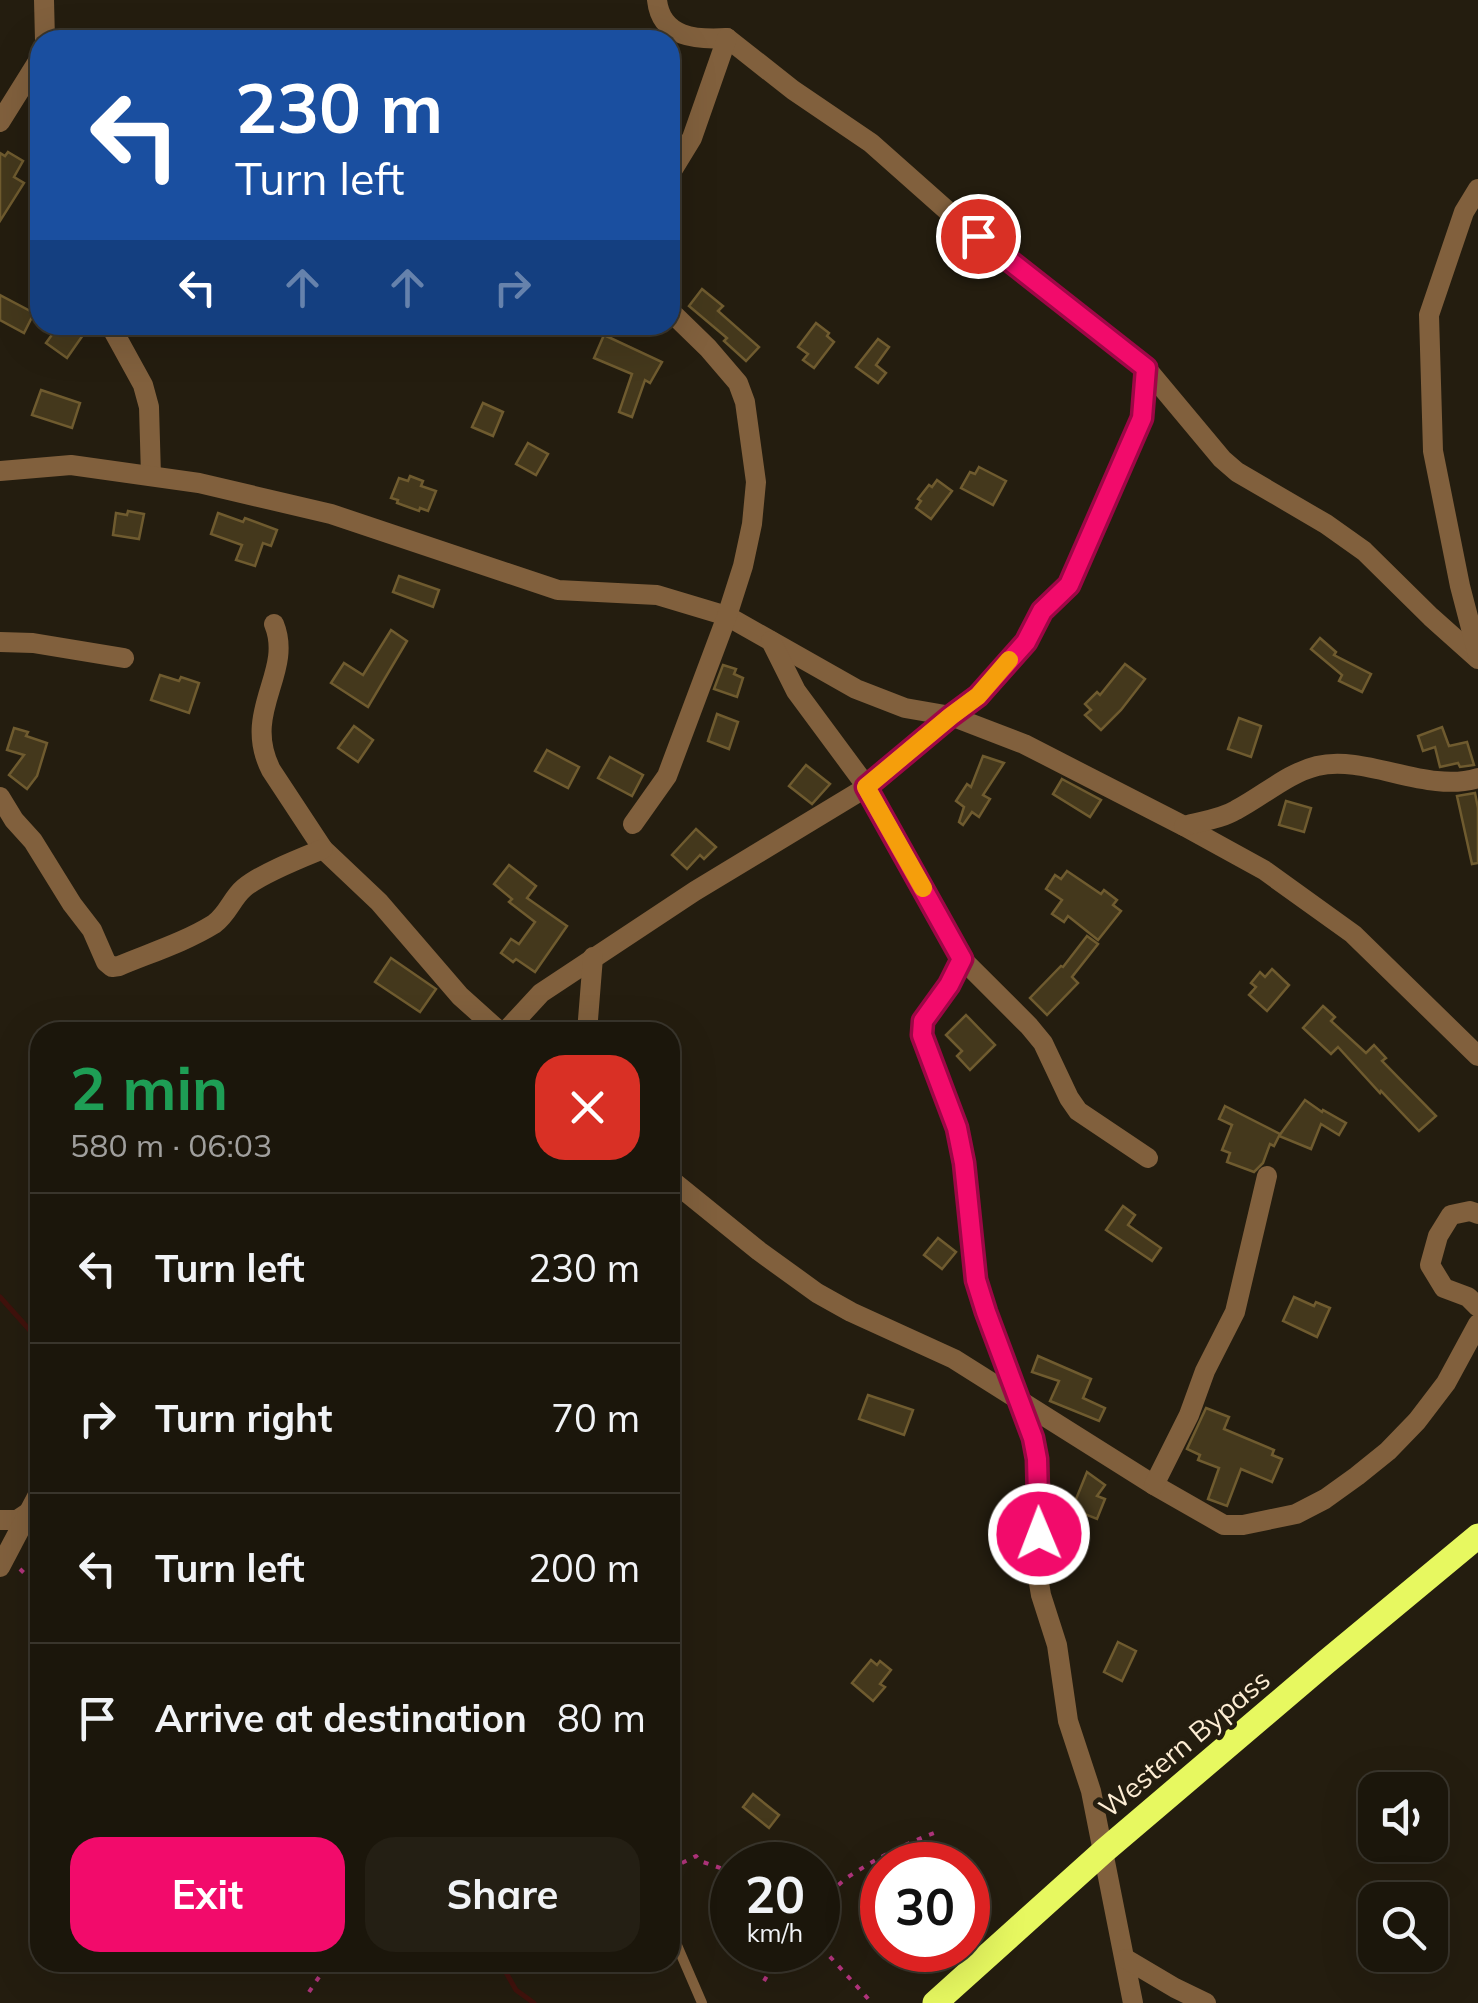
<!DOCTYPE html>
<html lang="en">
<head>
<meta charset="utf-8">
<style>
  :root { --surface:#1b160b; --page:#241f14; --text:#f1f3f6; --muted:#a09f9d; --line:#39352c; --accent:#f20b6b }
  body { margin:0; font-family:Mulish,sans-serif; background:var(--page); color:var(--text); height:100vh; display:flex; flex-direction:column; font-size:38px; white-space:nowrap }
  * { box-sizing:border-box; margin:0 }
  p { font-size:32px; color:var(--muted) }
  .icon { flex:none; width:55px; height:55px; fill:none; stroke:currentColor; stroke-width:2; stroke-linecap:round; stroke-linejoin:round }
  .map { position:relative; flex:1; overflow:hidden }
  .details { position:absolute; left:30px; top:1022px; width:650px; height:950px; display:flex; flex-direction:column; background:var(--surface); border-radius:30px; box-shadow:0 10px 40px #0002,0 0 0 2px var(--line) }
  .details>* { flex:none }
  .guide { position:absolute; left:30px; top:30px; width:650px; height:305px; border-radius:30px; box-shadow:0 10px 40px #0002,0 0 0 2px var(--line); background:#1a4fa0; color:#fff; overflow:hidden }
  .controls { position:absolute; left:1358px; top:1772px; display:grid; gap:20px }
  .controls a { display:grid; place-items:center; width:90px; height:90px; border-radius:20px; background:var(--surface); box-shadow:0 10px 40px #0002,0 0 0 2px var(--line); font-size:50px }
  .speed { position:absolute; left:710px; top:1842px; display:flex; gap:20px; font-size:50px; font-weight:700; text-align:center }
  .speed>* { display:grid; place-content:center; width:130px; height:130px; border-radius:50%; background:var(--surface); box-shadow:0 10px 40px #0002,0 0 0 2px var(--line); line-height:1 }
  .speed small { font-size:25px; font-weight:400 }
  .speed .limit { border:15px solid #d22; background:#fff; color:#111 }
  .pin { position:absolute; display:grid; place-items:center; width:85px; height:85px; color:#fff; margin:-42px; border:5px solid #fff; border-radius:50%; box-shadow:0 2px 10px #0007 }
  .me { position:absolute; width:110px; margin:-55px; rotate:359deg; stroke-linejoin:round; filter:drop-shadow(0 0 8px #0008) }
  .turn { display:flex; align-items:center; gap:35px; height:210px; padding:0 40px; font-size:45px }
  .turn .icon { width:130px; height:130px; stroke-width:2.5 }
  .turn b { display:block; font-size:70px; line-height:85px }
  .lanes { display:flex; align-items:center; height:95px; padding:0 40px; background:#0003; justify-content:center; gap:50px; direction:ltr }
  .lanes .off { opacity:.35 }
  .round { display:grid; place-items:center; flex:none; width:105px; height:105px; border-radius:30px; background:var(--page) }
  .summary { display:flex; align-items:center; justify-content:space-between; height:170px; padding:0 40px }
  h1 { font-size:60px; font-weight:700; line-height:75px; color:#1e9e55 }
  .cta { display:flex; gap:20px; margin-top:auto; padding:20px 40px }
  .cta a { flex:1; height:115px; border-radius:30px; background:var(--accent); color:#fff; font-size:40px; font-weight:700; line-height:115px; text-align:center }
  .cta a+a { background:var(--page); color:var(--text) }
  ul { padding:0; list-style:none }
  li { display:flex; align-items:center; gap:30px; height:150px; padding:0 40px; border-top:2px solid var(--line) }
  li div { flex:1 }
  li b { display:block; font-size:38px }
  li em { font-style:normal }
  .map>svg:first-child { display:block }
  .lines { fill:none; stroke-linecap:round; stroke-linejoin:round }
  .stream { stroke:#40120c; stroke-width:5 }
  .building { fill:#44381c; stroke:#6f5b2f; stroke-width:2.5 }
  .path { stroke:#b1347c; stroke-width:4; stroke-dasharray:5 8; stroke-linecap:butt }
  .lane { stroke:#81603d; stroke-width:10 }
  .street { stroke:#81603d; stroke-width:20 }
  .primary { stroke:#e7f860; stroke-width:25 }
  .route-casing { stroke:#9d0746; stroke-width:25 }
  .route { stroke:#f20b6b; stroke-width:18 }
  .slow { stroke:#f59e0b; stroke-width:18 }
  .labels { text-anchor:middle; dominant-baseline:central; stroke-width:9; stroke-linejoin:round; paint-order:stroke }
  .street-label { font-size:28px; fill:#fdedd4; stroke:#241d0f }
</style>
</head>
<body>
<div class="map">
<svg width="1478" height="2003" viewBox="0 0 1478 2003">
  <rect width="100%" height="100%" fill="#241d0f"/>
  <g class="lines">
    <g class="stream">
      <polyline points="0,1297 35,1336 40,1337"/>
      <polyline points="500,1962 516,1990 534,2003"/>
    </g>
  </g>
  <g class="building">
    <polygon points="8,152 23,161 14,177 24,183 0,221 0,153 5,156"/>
    <polygon points="702,289 723,306 718,311 759,347 746,361 724,341 727,338 689,306"/>
    <polygon points="0,295 34,313 24,333 0,320"/>
    <polygon points="816,323 829,333 827,336 834,342 814,368 803,360 808,354 798,347"/>
    <polygon points="59,325 90,325 67,358 46,343"/>
    <polygon points="604,335 662,362 650,383 645,380 632,417 619,412 632,374 594,358"/>
    <polygon points="878,339 889,347 876,365 886,373 878,383 856,367"/>
    <polygon points="41,390 80,403 72,428 32,415"/>
    <polygon points="483,403 503,412 493,436 472,427"/>
    <polygon points="528,443 548,454 536,475 516,464"/>
    <polygon points="979,467 1006,481 993,505 961,488 970,472 975,474"/>
    <polygon points="410,476 423,481 421,486 436,491 428,511 420,508 419,511 397,503 398,500 391,498 399,478 408,481"/>
    <polygon points="937,480 952,491 931,519 916,508 921,501 918,499 929,485 932,487"/>
    <polygon points="128,511 144,514 139,539 113,535 116,513 127,515"/>
    <polygon points="218,513 243,522 245,518 277,530 271,546 263,543 255,566 236,560 242,545 211,534"/>
    <polygon points="399,576 439,590 433,607 393,592"/>
    <polygon points="391,630 407,641 368,707 331,683 344,663 363,675"/>
    <polygon points="1320,638 1336,652 1334,655 1371,674 1362,692 1339,681 1342,675 1311,649"/>
    <polygon points="1125,664 1145,679 1121,710 1101,730 1085,715 1091,710 1085,704 1097,692 1100,695"/>
    <polygon points="723,665 736,669 734,674 743,678 737,697 714,689"/>
    <polygon points="160,675 179,681 181,677 199,683 189,713 151,700"/>
    <polygon points="717,714 738,722 729,749 708,741"/>
    <polygon points="1239,718 1261,726 1251,757 1228,749"/>
    <polygon points="354,726 373,740 358,762 338,748"/>
    <polygon points="1442,727 1449,746 1467,742 1474,765 1460,767 1458,763 1440,767 1435,747 1423,751 1418,736"/>
    <polygon points="14,728 28,732 26,736 47,743 37,776 27,789 9,775 24,755 7,750"/>
    <polygon points="547,750 579,767 568,788 535,771"/>
    <polygon points="983,756 1004,763 983,795 990,799 979,817 972,812 963,825 959,822 964,807 956,801 967,784 971,787"/>
    <polygon points="610,757 643,775 632,796 598,778"/>
    <polygon points="806,765 830,784 812,804 789,786"/>
    <polygon points="1062,779 1101,800 1090,817 1053,794"/>
    <polygon points="1475,793 1478,808 1478,863 1472,864 1457,796"/>
    <polygon points="1286,801 1311,808 1304,832 1279,825"/>
    <polygon points="696,829 716,847 704,859 700,855 687,869 672,855"/>
    <polygon points="509,865 536,886 527,898 567,926 535,972 516,959 513,962 501,953 511,939 519,944 535,922 509,902 512,899 494,884"/>
    <polygon points="1067,871 1101,894 1104,890 1117,900 1113,905 1121,911 1098,940 1068,916 1064,922 1052,914 1062,900 1046,889 1055,875 1061,879"/>
    <polygon points="1087,936 1098,944 1072,977 1078,983 1047,1015 1030,998 1061,966 1063,967"/>
    <polygon points="391,958 436,989 420,1012 375,982"/>
    <polygon points="1272,969 1289,985 1267,1011 1249,995 1256,987 1251,983 1260,972 1265,977"/>
    <polygon points="1323,1006 1335,1017 1331,1021 1366,1053 1374,1045 1386,1058 1382,1061 1436,1116 1419,1131 1381,1091 1380,1093 1338,1047 1331,1054 1303,1028"/>
    <polygon points="966,1015 995,1045 970,1070 957,1056 962,1051 946,1035"/>
    <polygon points="1305,1100 1322,1112 1323,1110 1346,1123 1339,1135 1321,1124 1311,1149 1279,1136"/>
    <polygon points="1225,1106 1280,1134 1274,1146 1270,1144 1263,1163 1254,1172 1227,1162 1230,1153 1222,1150 1232,1125 1219,1119"/>
    <polygon points="1123,1206 1135,1215 1128,1225 1161,1248 1152,1261 1106,1230"/>
    <polygon points="938,1238 956,1252 942,1269 924,1255"/>
    <polygon points="1294,1297 1314,1306 1316,1302 1330,1308 1317,1337 1283,1321"/>
    <polygon points="1038,1356 1091,1379 1083,1398 1105,1408 1099,1421 1050,1401 1059,1381 1032,1372"/>
    <polygon points="868,1395 913,1410 904,1435 859,1419"/>
    <polygon points="1206,1408 1229,1417 1224,1429 1274,1450 1272,1455 1282,1459 1272,1482 1241,1469 1227,1506 1208,1499 1219,1468 1198,1460 1200,1455 1187,1449"/>
    <polygon points="1087,1472 1105,1485 1097,1496 1105,1499 1097,1519 1072,1509"/>
    <polygon points="1118,1642 1136,1651 1122,1681 1104,1672"/>
    <polygon points="871,1660 877,1665 880,1661 891,1670 880,1684 885,1687 873,1701 852,1683"/>
    <polygon points="753,1794 779,1815 769,1828 743,1807"/>
  </g>
  <g class="lines">
    <g class="path">
      <polyline points="20,1569 30,1579 40,1608"/>
      <polyline points="670,1866 674,1867 696,1856 700,1861 732,1872"/>
      <path d="M 818,1901 C 830,1895 837,1885 848,1877 C 877,1858 908,1842 940,1831"/>
      <polyline points="818,1934 823,1949 872,2003"/>
      <polyline points="764,1981 776,1960 787,1950"/>
      <polyline points="309,1992 329,1962"/>
    </g>
    <polyline class="lane" points="670,1929 702,2003"/>
    <g class="street">
      <polyline points="44,0 45,40"/>
      <path d="M 657,0 C 661,38 697,40 727,38 L 793,90 L 871,143 L 951,214 L 1146,368 L 1222,459 L 1237,472 L 1326,524 L 1364,551 L 1431,617 L 1478,659"/>
      <polyline points="0,122 40,58"/>
      <polyline points="670,174 692,138 727,38"/>
      <polyline points="1478,189 1464,212 1429,315 1433,451 1460,586 1478,655"/>
      <polyline points="110,325 143,385 149,407 151,476"/>
      <polyline points="0,471 71,465 199,483 331,514 558,590 657,595 727,616 856,689 905,708 951,716 1024,744 1184,826 1264,870 1353,934 1478,1056"/>
      <path d="M 274,624 C 294,673 241,711 271,770 L 323,849 L 379,902 L 460,996 L 499,1031 L 505,1032"/>
      <polyline points="771,641 796,691 867,787 962,959 949,985 923,1021 922,1035 957,1127 964,1163 976,1280 986,1313 1033,1438 1037,1459 1037,1571 1041,1595 1057,1645 1068,1721 1091,1791 1133,2003"/>
      <polyline points="0,642 33,643 124,658"/>
      <path d="M 0,797 L 14,820 L 33,841 L 72,904 L 92,930 L 106,962 L 112,967 L 119,966 C 150,953 185,942 214,924 C 228,914 232,898 244,888 C 262,873 301,858 323,849"/>
      <polyline points="633,824 667,776 727,616 743,566 752,524 756,482 745,402 738,383 708,348 670,311"/>
      <path d="M 1184,826 C 1201,821 1221,819 1236,810 C 1263,796 1288,773 1317,766 C 1366,754 1427,794 1478,778"/>
      <polyline points="962,959 1029,1026 1043,1043 1069,1098 1078,1111 1148,1158"/>
      <polyline points="505,1032 541,993 695,891 867,787 951,716 978,696 1025,642 1042,611 1069,585 1143,419 1146,368"/>
      <polyline points="587,1032 593,957"/>
      <polyline points="670,1179 759,1251 817,1293 851,1312 954,1359 1154,1485 1224,1525 1243,1525 1296,1514 1325,1499 1357,1476 1388,1451 1417,1421 1446,1383 1478,1324"/>
      <polyline points="1478,1214 1470,1211 1451,1215 1438,1236 1430,1265 1444,1288 1468,1297 1478,1307"/>
      <polyline points="1154,1485 1189,1415 1205,1371 1235,1312 1267,1176"/>
      <polyline points="0,1520 17,1520 29,1512"/>
      <polyline points="0,1567 40,1491"/>
      <polyline points="1126,1959 1175,1988 1206,2003"/>
    </g>
    <polyline class="primary" points="935,2003 1104,1851 1325,1663 1478,1536"/>
  </g>
  <g class="lines">
    <g class="route-casing">
      <polyline id="route" points="978,236 1146,368 1142,418 1069,585 1042,611 1026,642 978,696 951,716 866,787 962,959 949,985 923,1021 922,1035 957,1128 964,1163 976,1280 986,1312 1033,1438 1037,1459 1039,1534"/>
    </g>
    <use href="#route" class="route"/>
    <polyline class="slow" points="923,888 866,787 951,716 978,696 1009,660"/>
  </g>
  <g class="labels">
    <g class="street-label">
      <text transform="translate(1184 1743) rotate(-40)">Western Bypass</text>
    </g>
  </g>
</svg>
<div class="controls">
<a><svg class="icon" aria-label="sound" viewBox="0 0 24 24"><path d="M4 9h4l5-4v14l-5-4H4zM17 9q2 3 0 6"/></svg></a>
<a><svg class="icon" aria-label="search" viewBox="0 0 24 24"><circle cx="10" cy="10" r="6"/><path d="M15 15l6 6"/></svg></a>
</div>
<div class="speed"><div>20<small>km/h</small></div><div class="limit">30</div></div>
<div class="pin" style="left:978px;top:236px;background:#d93025"><svg class="icon" aria-label="arrive" viewBox="0 0 24 24"><path d="M6 21V4h12l-3 4 3 4H6"/></svg></div>
<svg class="me" style="left:1039px;top:1534px" viewBox="-20 -20 40 40"><circle r="17" fill="#f20b6b" stroke="#fff" stroke-width="3"/><path d="M0-11L8 9 0 5-8 9z" fill="#fff"/></svg>
<div class="guide">
<div class="turn"><svg class="icon" aria-label="left" viewBox="0 0 24 24"><path d="M17 20v-9H6M10 6l-5 5 5 5"/></svg><div><b>230 m</b>Turn left</div></div>
<div class="lanes"><svg class="icon" aria-label="left" viewBox="0 0 24 24"><path d="M17 20v-9H6M10 6l-5 5 5 5"/></svg><svg class="icon off" aria-label="ahead" viewBox="0 0 24 24"><path d="M12 20V5M6 11l6-6 6 6"/></svg><svg class="icon off" aria-label="ahead" viewBox="0 0 24 24"><path d="M12 20V5M6 11l6-6 6 6"/></svg><svg class="icon off" aria-label="right" viewBox="0 0 24 24"><path d="M7 20v-9h11M14 6l5 5-5 5"/></svg></div>
</div>
<section class="details">
<div class="summary"><div><h1>2 min</h1><p>580 m · 06:03</p></div><a class="round" style="background:#d93025;color:#fff"><svg class="icon" aria-label="close" viewBox="0 0 24 24"><path d="M6 6l12 12M18 6L6 18"/></svg></a></div>
<ul>
<li><svg class="icon" aria-label="left" viewBox="0 0 24 24"><path d="M17 20v-9H6M10 6l-5 5 5 5"/></svg><div><b>Turn left</b></div><em>230 m</em></li>
<li><svg class="icon" aria-label="right" viewBox="0 0 24 24"><path d="M7 20v-9h11M14 6l5 5-5 5"/></svg><div><b>Turn right</b></div><em>70 m</em></li>
<li><svg class="icon" aria-label="left" viewBox="0 0 24 24"><path d="M17 20v-9H6M10 6l-5 5 5 5"/></svg><div><b>Turn left</b></div><em>200 m</em></li>
<li><svg class="icon" aria-label="arrive" viewBox="0 0 24 24"><path d="M6 21V4h12l-3 4 3 4H6"/></svg><div><b>Arrive at destination</b></div><em>80 m</em></li>
</ul>
<div class="cta"><a>Exit</a><a>Share</a></div>
</section>
</div>
</body>
</html>
